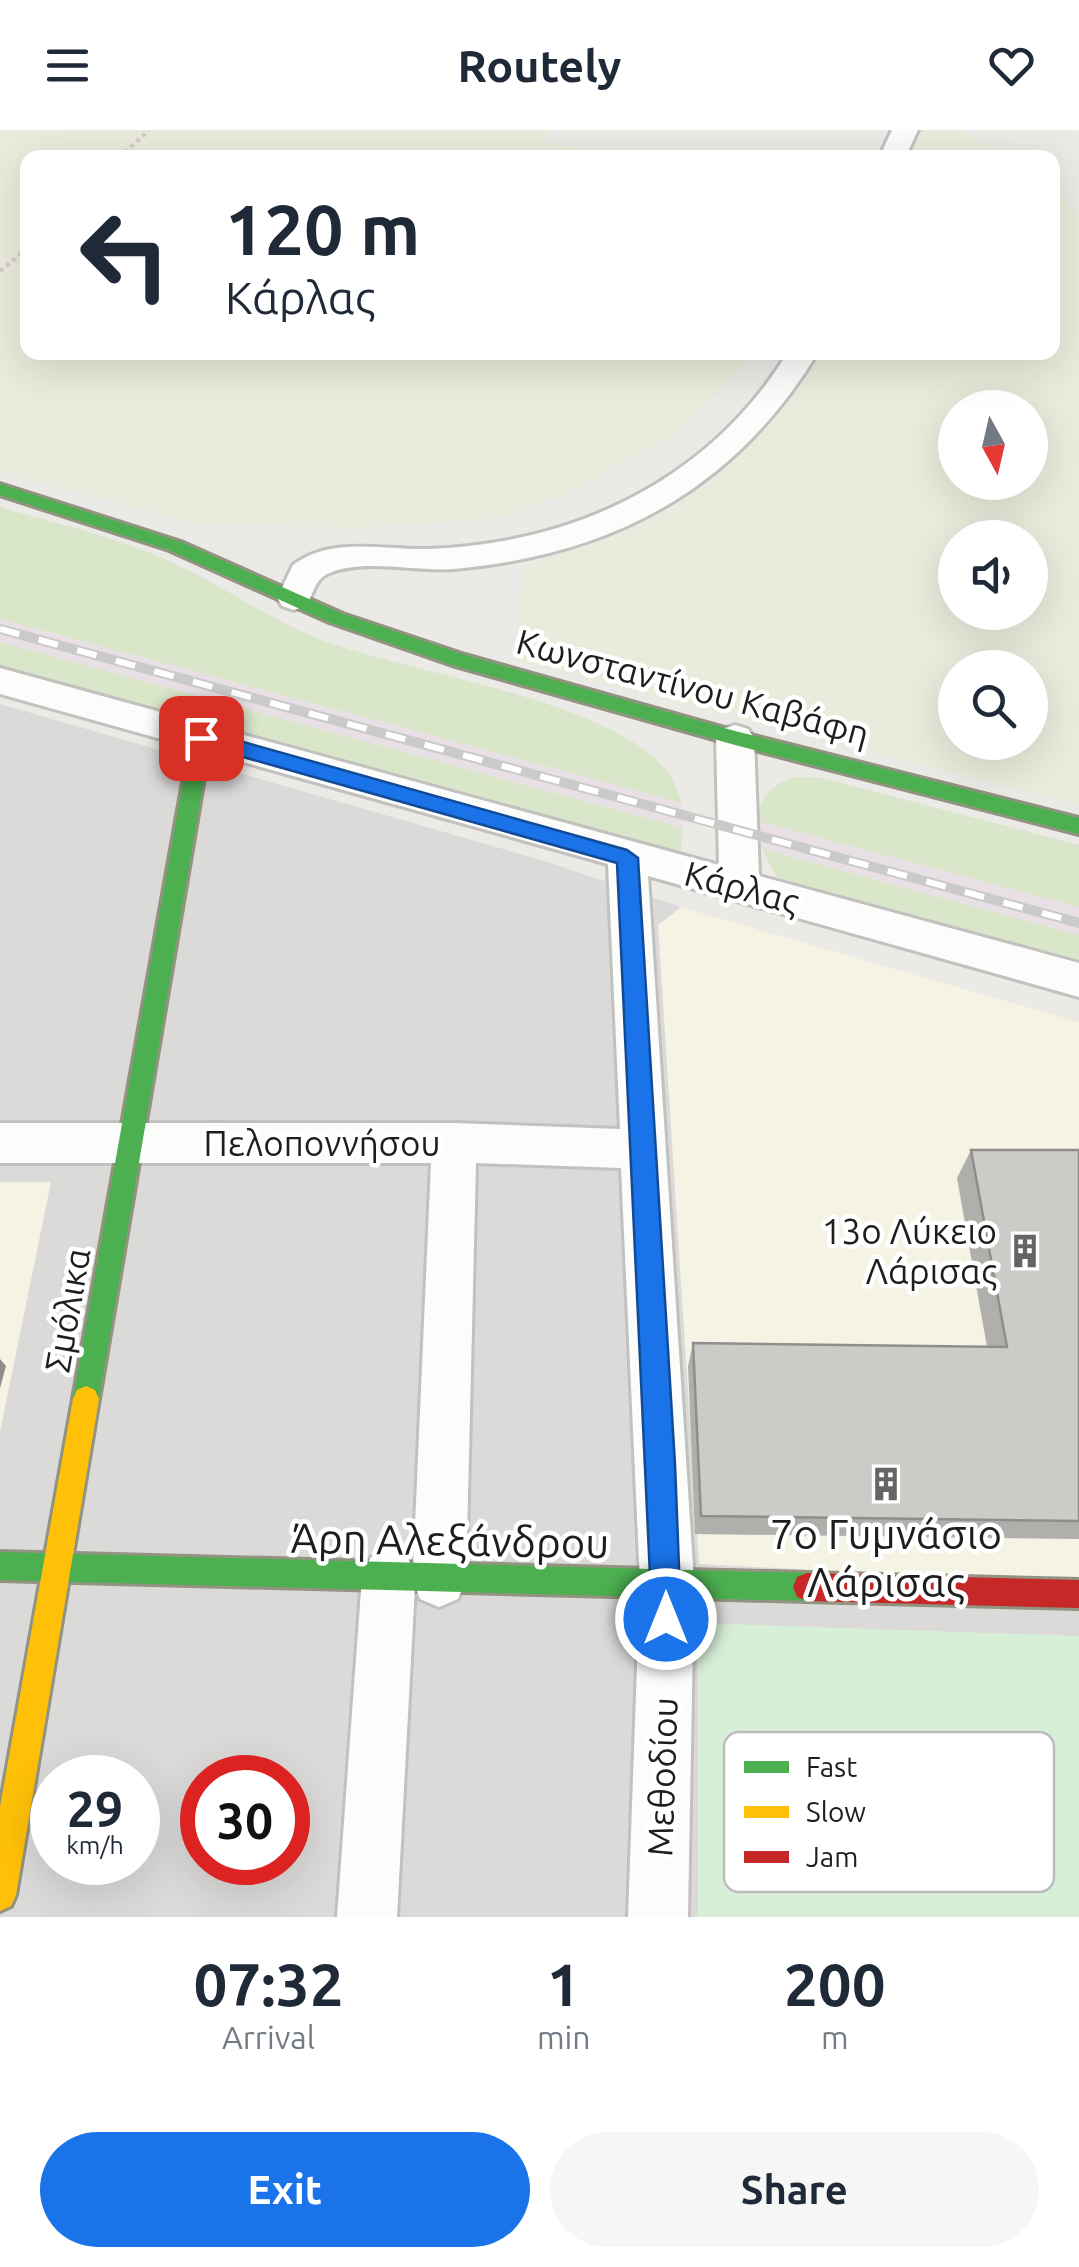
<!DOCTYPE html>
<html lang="en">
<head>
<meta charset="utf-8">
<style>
  :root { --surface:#fff; --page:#f6f6f7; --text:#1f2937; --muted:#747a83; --accent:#1a73e8 }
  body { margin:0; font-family:Ubuntu,sans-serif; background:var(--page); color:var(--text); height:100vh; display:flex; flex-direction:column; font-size:38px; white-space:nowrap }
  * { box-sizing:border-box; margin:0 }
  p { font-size:32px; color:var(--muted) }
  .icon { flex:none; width:55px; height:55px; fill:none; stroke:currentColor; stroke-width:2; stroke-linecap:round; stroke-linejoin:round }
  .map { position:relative; height:1787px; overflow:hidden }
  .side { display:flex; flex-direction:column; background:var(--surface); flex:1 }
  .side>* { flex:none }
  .top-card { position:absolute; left:20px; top:20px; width:1040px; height:210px; border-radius:20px; box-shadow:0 10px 40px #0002; background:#fff; color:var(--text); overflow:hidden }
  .needle { width:65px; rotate:172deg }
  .fabs { position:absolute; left:938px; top:260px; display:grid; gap:20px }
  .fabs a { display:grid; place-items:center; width:110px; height:110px; border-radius:50%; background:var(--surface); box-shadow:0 10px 40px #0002; font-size:50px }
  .speed { position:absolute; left:30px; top:1625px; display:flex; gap:20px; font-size:50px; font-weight:700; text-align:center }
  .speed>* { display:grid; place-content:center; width:130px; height:130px; border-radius:50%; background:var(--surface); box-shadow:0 10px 40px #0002; line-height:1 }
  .speed small { font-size:25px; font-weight:400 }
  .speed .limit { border:15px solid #d22; background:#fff; color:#111 }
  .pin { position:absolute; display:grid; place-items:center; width:85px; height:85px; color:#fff; margin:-42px; border-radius:20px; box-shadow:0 5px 15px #0006 }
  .me { position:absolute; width:110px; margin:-55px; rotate:0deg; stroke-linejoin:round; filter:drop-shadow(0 0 8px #0008) }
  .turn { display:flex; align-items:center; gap:35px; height:210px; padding:0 40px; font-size:45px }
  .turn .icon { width:130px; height:130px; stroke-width:2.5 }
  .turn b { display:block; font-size:70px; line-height:85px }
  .eta { display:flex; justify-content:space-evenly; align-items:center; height:170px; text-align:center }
  .eta b { font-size:60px; font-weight:700; line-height:70px }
  .button { display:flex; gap:20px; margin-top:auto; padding:20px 40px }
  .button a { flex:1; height:115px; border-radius:60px; background:var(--accent); color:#fff; font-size:40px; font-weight:700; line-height:115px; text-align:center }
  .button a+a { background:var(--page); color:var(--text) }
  header { display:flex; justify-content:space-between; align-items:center; height:130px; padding:0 40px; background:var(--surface); font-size:45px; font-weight:700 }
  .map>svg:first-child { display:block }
  .residential { fill:#dbdad8; fill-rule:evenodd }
  .industrial { fill:#e9e0e5 }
  .education { fill:#f4f3e4 }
  .farmland { fill:#eaebdc; fill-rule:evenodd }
  .grass { fill:#d9e6c9 }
  .park { fill:#d8efd7 }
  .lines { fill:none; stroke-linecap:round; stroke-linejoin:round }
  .street-casing { stroke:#c2c1bf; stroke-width:6 }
  .fast-casing { stroke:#939381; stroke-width:6 }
  .slow-casing { stroke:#939381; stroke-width:6 }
  .jam-casing { stroke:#939381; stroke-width:6 }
  .path { stroke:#d5c9c8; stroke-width:4; stroke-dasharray:4 4; stroke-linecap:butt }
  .street { fill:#fcfcfb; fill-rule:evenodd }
  .fast { fill:#4caf50; fill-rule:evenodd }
  .slow { fill:#ffc107; fill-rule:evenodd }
  .jam { fill:#c62828; fill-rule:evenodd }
  .rail-casing { stroke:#cacac9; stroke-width:10 }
  .rail { stroke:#fff; stroke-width:6; stroke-dasharray:20; stroke-linecap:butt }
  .wall { fill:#b0afac }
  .shaded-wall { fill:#908e8c }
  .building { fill:#cdcbc8; stroke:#908e8c; stroke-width:2.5 }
  .route { fill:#1a73e8; stroke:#114b97; stroke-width:2.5 }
  .labels { text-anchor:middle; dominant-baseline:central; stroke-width:9; stroke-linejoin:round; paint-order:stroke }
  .street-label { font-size:35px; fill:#1e1e1e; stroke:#fff }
  .poi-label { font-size:35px; fill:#1e1e1e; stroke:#fff; text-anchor:end }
  .near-poi-label { font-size:42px; fill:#1e1e1e; stroke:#fff }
  .near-street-label { font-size:42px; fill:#1e1e1e; stroke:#fff }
  .key { fill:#fff; stroke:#bcbcbc; stroke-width:2.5 }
  .key-label { font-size:28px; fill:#1e1e1e }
</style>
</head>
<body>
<header><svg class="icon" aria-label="menu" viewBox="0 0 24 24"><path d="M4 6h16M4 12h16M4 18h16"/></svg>Routely<svg class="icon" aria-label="heart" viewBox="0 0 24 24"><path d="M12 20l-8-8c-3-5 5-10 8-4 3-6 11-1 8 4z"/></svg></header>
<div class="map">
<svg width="1079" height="1787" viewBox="0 0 1079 1787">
  <rect width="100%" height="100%" fill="#eceae7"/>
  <path class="residential" d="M 0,574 L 548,732 L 681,777 L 1079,892 L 1079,1787 L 0,1787 ZM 52,1648 L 138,1648 L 138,1732 L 52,1732 ZM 202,1648 L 288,1648 L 288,1732 L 202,1732 Z"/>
  <g class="industrial">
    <polygon points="0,489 682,673 683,698 0,512"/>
    <polygon points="757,691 1079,777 1079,805 762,719"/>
  </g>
  <g class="education">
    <polygon points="681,777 1079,892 1079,1454 699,1434 658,795"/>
    <polygon points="0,1052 51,1052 0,1302"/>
  </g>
  <g class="farmland">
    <polygon points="0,0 551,0 544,12 638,27 28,28 28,222 751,223 740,240 671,307 562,365 496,388 362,398 200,394 0,342"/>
    <polygon points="915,0 964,0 1003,27 900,28"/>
    <path d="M 1053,62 L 1079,81 L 1079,676 L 515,531 L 523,436 L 626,402 L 674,377 L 715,349 L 767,288 L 807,223 L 1052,222 ZM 955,278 L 1030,278 L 1030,352 L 955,352 ZM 955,408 L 1030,408 L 1030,482 L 955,482 ZM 955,538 L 1030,538 L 1030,612 L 955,612 Z"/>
  </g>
  <g class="grass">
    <path d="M 0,377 C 57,394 119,407 173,433 C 221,455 265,486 314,507 C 405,544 614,568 670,645 C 675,653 678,663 682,673 L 0,489 Z"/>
    <polygon points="0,512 683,698 681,721 673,724 0,540"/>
    <path d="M 793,647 L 818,647 L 1079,715 L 1079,777 L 757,691 C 759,666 771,656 793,647 Z"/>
    <polygon points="762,719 1079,805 1079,837 792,755 775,745"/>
  </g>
  <polygon class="park" points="698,1493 1079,1506 1079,1787 698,1787"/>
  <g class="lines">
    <g class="street-casing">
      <g id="street">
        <polygon points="892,0 918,0 905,28 879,28"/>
        <path d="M 788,222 L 818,222 C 735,360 612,425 454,439 C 416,442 368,429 332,442 C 314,448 315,462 306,476 L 294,480 L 282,476 L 277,468 L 293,435 C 332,406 383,420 427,419 C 575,414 710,350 788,222 Z"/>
        <polygon points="0,538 719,735 716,608 722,599 735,595 748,599 754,608 759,746 1079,833 1079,867 648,746 694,1452 688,1787 628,1787 640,1452 621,1038 476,1033 466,1450 458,1469 439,1477 420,1469 415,1456 397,1787 337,1787 362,1447 370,1428 389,1420 408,1428 413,1440 431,1033 0,1033 0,993 454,993 620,999 608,734 0,564"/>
      </g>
    </g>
    <g class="fast-casing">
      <g id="fast">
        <polygon points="0,354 181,412 343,484 465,525 735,601 1079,688 1079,704 735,615 452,535 329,492 169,420 0,365"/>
        <polygon points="201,600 211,607 99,1269 95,1278 86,1282 77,1278 73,1269 191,607"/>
        <polygon points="0,1422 807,1443 817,1447 821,1457 817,1467 807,1471 0,1450"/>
      </g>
    </g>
    <g class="slow-casing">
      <polygon id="slow" points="86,1256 95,1260 99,1269 16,1765 11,1776 0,1781 0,1677 73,1269 77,1260"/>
    </g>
    <g class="jam-casing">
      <polygon id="jam" points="807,1443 1079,1450 1079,1478 807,1471 797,1467 793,1457 797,1447"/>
    </g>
    <g class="path">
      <polyline points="119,28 149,0"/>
      <polyline points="0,141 28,118"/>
    </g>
    <use href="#street" class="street"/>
    <use href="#fast" class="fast"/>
    <use href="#slow" class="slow"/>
    <use href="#jam" class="jam"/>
    <g class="rail-casing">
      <polyline id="rail" points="0,499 1079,793"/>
    </g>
    <use href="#rail" class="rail"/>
  </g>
  <polygon class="wall" points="971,1020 1079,1020 1079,1409 695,1404 688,1236 693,1213 987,1217 957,1048"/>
  <polygon class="shaded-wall" points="0,1229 6,1236 0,1258"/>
  <polygon class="building" points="971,1020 1079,1020 1079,1391 701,1386 693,1213 1007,1217"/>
  <polygon class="route" points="201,600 627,720 638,728 675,1334 681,1489 676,1499 666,1503 656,1499 652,1489 617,733 194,613 194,602"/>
  <defs>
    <g id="building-bare" transform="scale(2.7)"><path d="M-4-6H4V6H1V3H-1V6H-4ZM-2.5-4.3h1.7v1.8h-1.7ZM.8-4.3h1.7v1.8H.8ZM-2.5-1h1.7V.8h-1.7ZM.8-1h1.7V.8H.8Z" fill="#666564" stroke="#fff" stroke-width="2.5" paint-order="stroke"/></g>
  </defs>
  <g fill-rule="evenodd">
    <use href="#building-bare" x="1025" y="1121"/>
    <use href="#building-bare" x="886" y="1354"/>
  </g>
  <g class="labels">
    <g class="street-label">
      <text transform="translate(693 557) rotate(15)">Κωνσταντίνου Καβάφη</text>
      <text transform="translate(742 757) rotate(15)">Κάρλας</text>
      <text x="322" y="1013">Πελοποννήσου</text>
      <text transform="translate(67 1180) rotate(-80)">Σμόλικα</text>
      <text transform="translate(662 1647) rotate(-88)">Μεθοδίου</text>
    </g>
    <g class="poi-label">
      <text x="997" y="1101">13ο Λύκειο<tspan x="997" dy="40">Λάρισας</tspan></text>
    </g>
    <g class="near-poi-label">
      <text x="886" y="1403">7ο Γυμνάσιο<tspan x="886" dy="48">Λάρισας</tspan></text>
    </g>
    <g class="near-street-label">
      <text transform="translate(450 1410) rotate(1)">Άρη Αλεξάνδρου</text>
    </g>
  </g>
  <rect x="724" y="1602" width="330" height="160" rx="15" class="key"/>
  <rect x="744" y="1631" width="45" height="12" fill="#4caf50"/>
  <rect x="744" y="1676" width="45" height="12" fill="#ffc107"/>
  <rect x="744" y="1721" width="45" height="12" fill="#c62828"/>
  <g class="key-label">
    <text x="806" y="1647">Fast</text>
    <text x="806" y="1692">Slow</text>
    <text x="806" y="1737">Jam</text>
  </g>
</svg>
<div class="fabs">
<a><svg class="needle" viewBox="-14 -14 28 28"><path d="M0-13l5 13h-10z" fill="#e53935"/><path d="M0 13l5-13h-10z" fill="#747a83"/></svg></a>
<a><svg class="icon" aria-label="sound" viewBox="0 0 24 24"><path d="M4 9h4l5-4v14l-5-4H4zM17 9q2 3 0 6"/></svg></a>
<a><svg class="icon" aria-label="search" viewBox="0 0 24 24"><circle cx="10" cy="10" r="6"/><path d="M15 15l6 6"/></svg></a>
</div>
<div class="speed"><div>29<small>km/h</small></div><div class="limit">30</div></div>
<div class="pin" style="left:201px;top:608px;background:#d93025"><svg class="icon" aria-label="arrive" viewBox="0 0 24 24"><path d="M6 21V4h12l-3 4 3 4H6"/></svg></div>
<svg class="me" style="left:666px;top:1489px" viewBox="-20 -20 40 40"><circle r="17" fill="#1a73e8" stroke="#fff" stroke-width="3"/><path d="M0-11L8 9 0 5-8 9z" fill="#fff"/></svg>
<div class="top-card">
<div class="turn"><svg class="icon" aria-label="left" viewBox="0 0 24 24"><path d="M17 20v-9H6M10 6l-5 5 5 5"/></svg><div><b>120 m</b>Κάρλας</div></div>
</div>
</div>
<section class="side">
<div class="eta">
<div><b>07:32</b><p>Arrival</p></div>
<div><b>1</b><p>min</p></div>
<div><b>200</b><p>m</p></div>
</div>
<div class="button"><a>Exit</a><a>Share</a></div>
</section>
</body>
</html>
